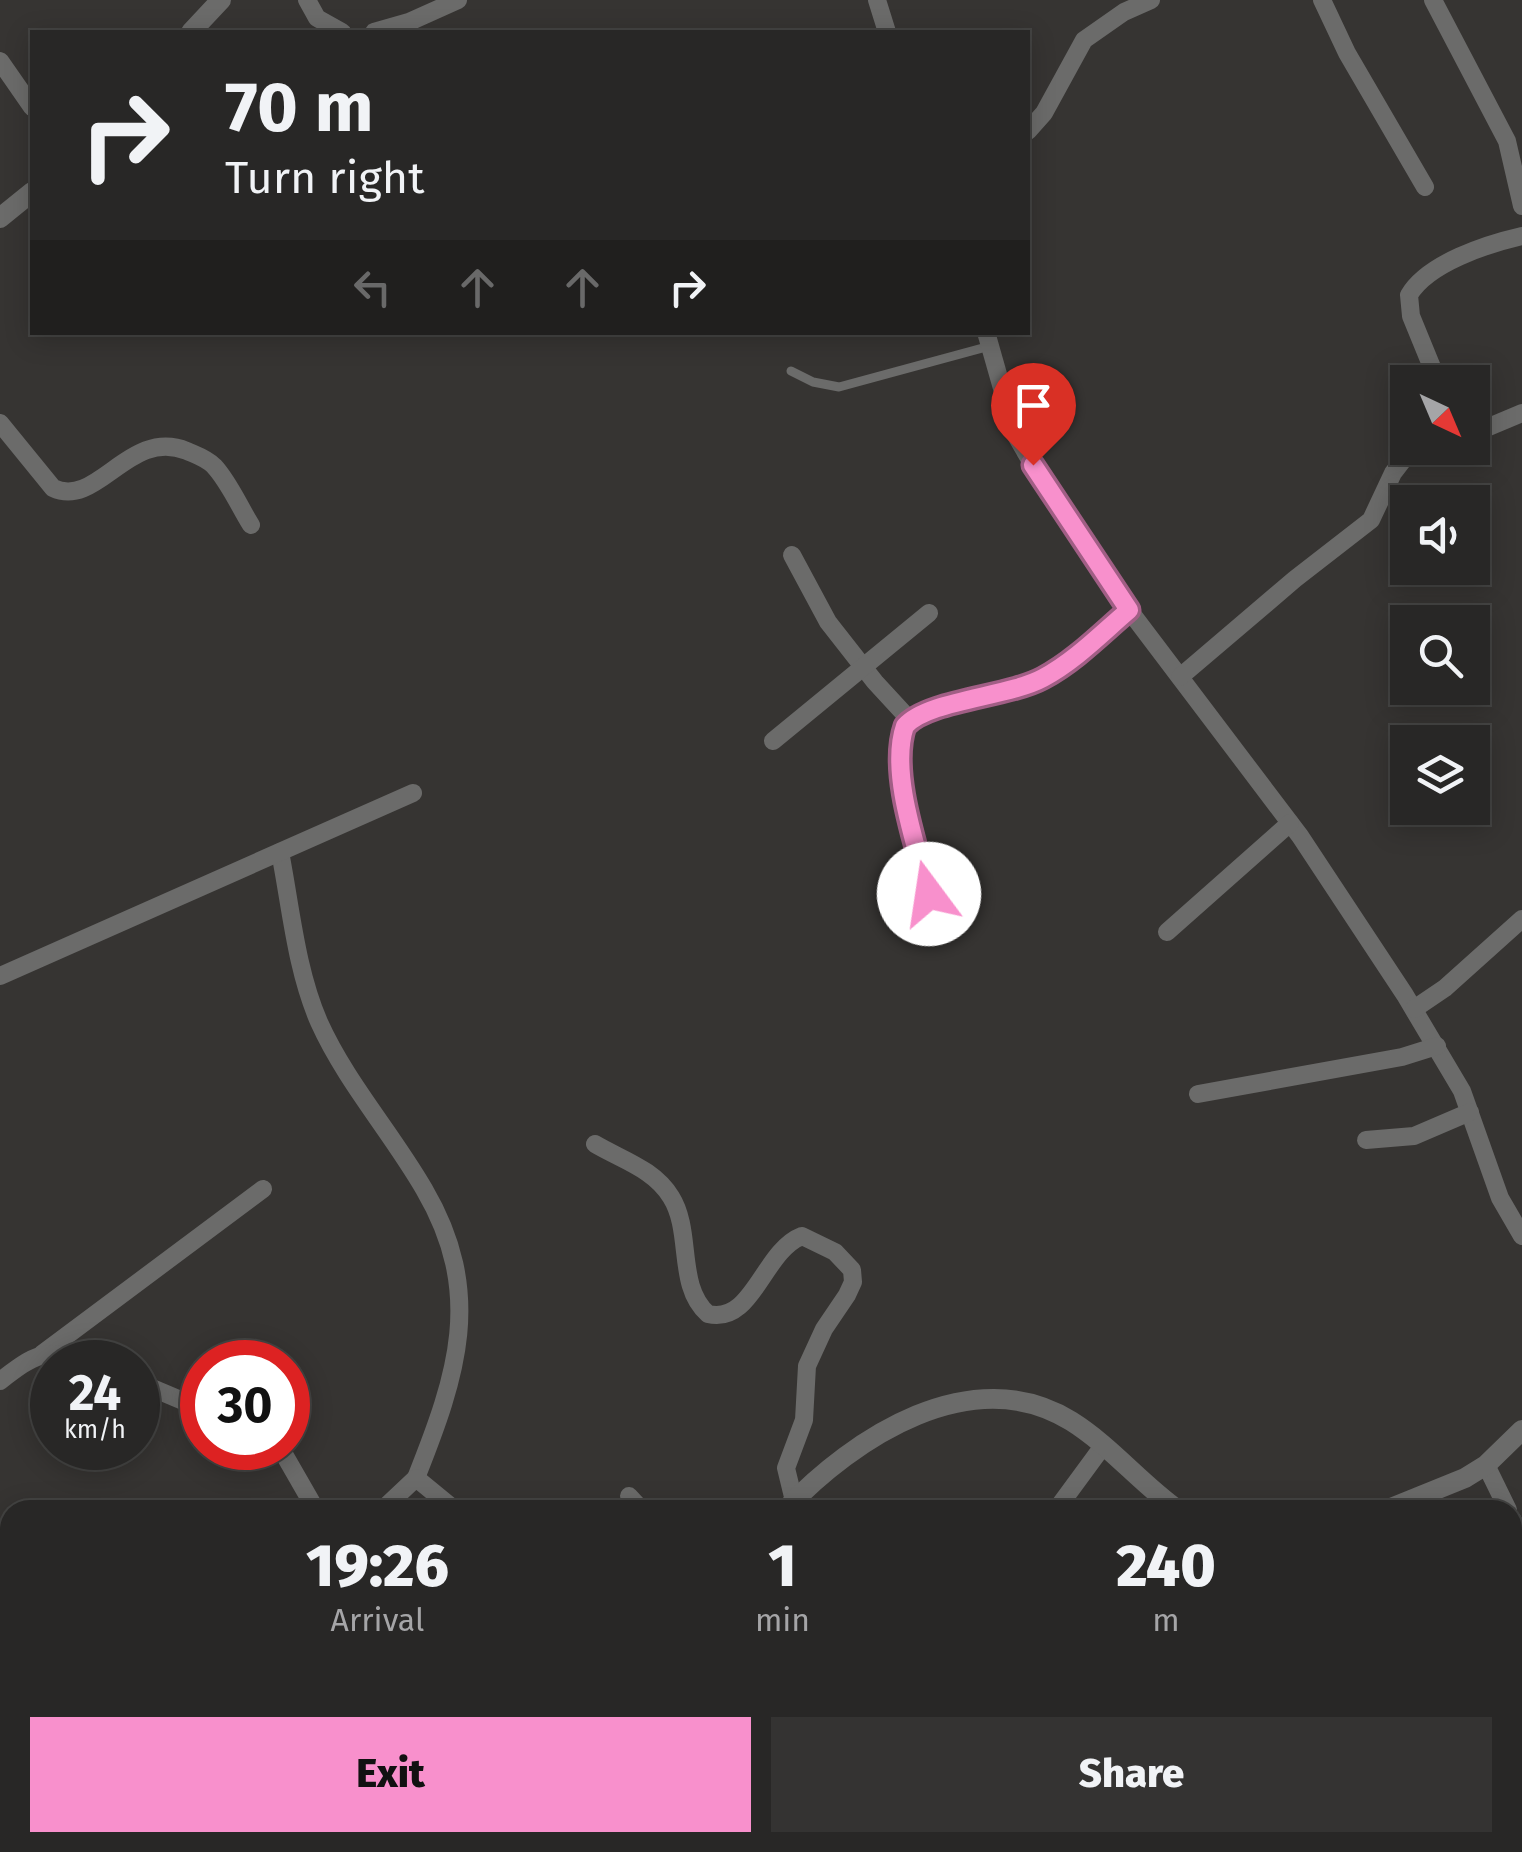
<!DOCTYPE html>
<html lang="en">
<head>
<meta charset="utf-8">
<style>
  :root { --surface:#282726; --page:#343332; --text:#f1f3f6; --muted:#a5a5a7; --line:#444443; --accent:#f890cc }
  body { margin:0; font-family:"Fira Sans",sans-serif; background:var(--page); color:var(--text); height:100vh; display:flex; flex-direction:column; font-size:38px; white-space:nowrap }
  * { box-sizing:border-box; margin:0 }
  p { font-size:32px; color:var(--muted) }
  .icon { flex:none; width:55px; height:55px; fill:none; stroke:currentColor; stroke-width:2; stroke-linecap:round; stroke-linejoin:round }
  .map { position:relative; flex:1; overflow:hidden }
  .drawer { position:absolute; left:0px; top:1500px; width:1522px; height:352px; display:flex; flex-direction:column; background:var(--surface); border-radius:30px 30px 0 0; box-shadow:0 5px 25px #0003,0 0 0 2px var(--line) }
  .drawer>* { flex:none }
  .banner { position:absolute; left:30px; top:30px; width:1000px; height:305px; border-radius:0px; box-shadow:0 5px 25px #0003,0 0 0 2px var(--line); background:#282726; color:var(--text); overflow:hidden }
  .needle { width:65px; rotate:136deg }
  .fabs { position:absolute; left:1390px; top:365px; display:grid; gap:20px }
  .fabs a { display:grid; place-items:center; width:100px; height:100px; border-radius:0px; background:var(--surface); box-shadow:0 5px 25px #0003,0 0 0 2px var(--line); font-size:50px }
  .speed { position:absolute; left:30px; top:1340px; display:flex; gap:20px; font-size:50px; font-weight:700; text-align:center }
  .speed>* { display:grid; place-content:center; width:130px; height:130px; border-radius:50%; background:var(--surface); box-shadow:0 5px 25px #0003,0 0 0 2px var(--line); line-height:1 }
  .speed small { font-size:25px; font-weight:400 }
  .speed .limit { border:15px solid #d22; background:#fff; color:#111 }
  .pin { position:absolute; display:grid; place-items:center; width:85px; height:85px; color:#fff; margin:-102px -42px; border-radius:50% 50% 50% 0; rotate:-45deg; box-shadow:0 0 10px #0007 }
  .pin .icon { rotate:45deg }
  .me { position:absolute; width:110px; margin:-55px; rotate:346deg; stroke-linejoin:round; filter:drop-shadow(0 0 8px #0008) }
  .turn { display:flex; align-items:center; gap:35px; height:210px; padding:0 30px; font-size:45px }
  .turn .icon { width:130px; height:130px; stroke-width:2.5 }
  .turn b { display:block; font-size:70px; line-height:85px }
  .lanes { display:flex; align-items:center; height:95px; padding:0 30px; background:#0003; justify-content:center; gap:50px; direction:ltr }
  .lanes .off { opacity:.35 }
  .eta { display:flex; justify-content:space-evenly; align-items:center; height:170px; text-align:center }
  .eta b { font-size:60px; font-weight:800; line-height:70px }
  .action { display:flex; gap:20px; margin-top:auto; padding:20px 30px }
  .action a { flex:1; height:115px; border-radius:0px; background:var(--accent); color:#111; font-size:40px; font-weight:800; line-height:115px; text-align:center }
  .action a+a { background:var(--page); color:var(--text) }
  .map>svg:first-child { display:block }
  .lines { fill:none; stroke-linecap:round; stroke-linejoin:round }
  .service { stroke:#6b6b6a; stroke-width:9 }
  .minor { stroke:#6b6b6a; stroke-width:18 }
  .tertiary { stroke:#6b6b6a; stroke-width:20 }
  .route-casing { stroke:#a15e85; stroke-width:25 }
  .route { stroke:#f890cc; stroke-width:18 }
</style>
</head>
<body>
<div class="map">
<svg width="1522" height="1852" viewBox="0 0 1522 1852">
  <rect width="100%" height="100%" fill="#363432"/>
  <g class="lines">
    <polyline class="service" points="791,371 813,382 839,387 990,346"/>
    <g class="minor">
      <polyline points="307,0 317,18 342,32"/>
      <polyline points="877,0 887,32"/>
      <polyline points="1322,0 1347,53 1425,187"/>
      <polyline points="1433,0 1507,141 1522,206"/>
      <polyline points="374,32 409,22 458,0"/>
      <polyline points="0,61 32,107"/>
      <polyline points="1028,131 1044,113 1084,40 1124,12 1151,0"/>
      <polyline points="986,332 1015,434 1033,465 1129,610 1300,836 1405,995 1462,1091 1500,1198 1522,1236"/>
      <path d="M 1438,382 L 1411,316 L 1409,295 C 1428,263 1487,244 1522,236"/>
      <path d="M 0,423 L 53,488 C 98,509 129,427 187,451 C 196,455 206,458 214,466 C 229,482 239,506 251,525"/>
      <polyline points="1472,434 1522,413"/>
      <polyline points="792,555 828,622 875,682 910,720"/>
      <polyline points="1180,677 1295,579 1371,520 1393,473 1403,460 1419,448"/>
      <polyline points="773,741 929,613"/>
      <path d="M 280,852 C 291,908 296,969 319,1022 C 346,1082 391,1132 424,1189 C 485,1293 457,1375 416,1478"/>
      <path d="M 929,895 C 917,849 888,770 905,726 C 922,706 960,703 984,697 C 1053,680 1076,654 1129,610"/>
      <polyline points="1167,932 1290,823"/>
      <polyline points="0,976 413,793"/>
      <polyline points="1414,1009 1445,988 1522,919"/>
      <polyline points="1198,1094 1402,1057 1437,1046"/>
      <polyline points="1366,1140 1414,1136 1470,1112"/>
      <path d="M 595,1144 C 622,1160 654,1169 671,1197 C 693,1232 676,1286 708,1314 C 753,1325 763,1251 802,1236 L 835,1252 L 852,1270 L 853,1282 L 847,1295 L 824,1329 L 807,1366 L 804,1420 L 786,1468 L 794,1501"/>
      <polyline points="42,1354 263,1189"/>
      <path d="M 0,1381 C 34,1355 46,1346 87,1362"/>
      <polyline points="138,1382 202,1409"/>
      <polyline points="276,1448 285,1456 316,1510"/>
      <polyline points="1486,1465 1508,1510"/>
      <polyline points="629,1496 642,1510"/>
      <polyline points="382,1510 416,1478 455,1510"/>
      <polyline points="1056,1510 1103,1446"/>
      <polyline points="1512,1519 1522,1538"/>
      <polyline points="1512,1588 1522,1595"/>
      <polyline points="0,1800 10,1794"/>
      <polyline points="1512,1815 1522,1828"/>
      <polyline points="215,1842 222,1852"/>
      <polyline points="877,1842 877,1852"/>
      <polyline points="383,1852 391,1842"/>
      <polyline points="523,1852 528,1842"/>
    </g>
    <g class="tertiary">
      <polyline points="191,32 221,0"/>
      <polyline points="0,218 32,192"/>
      <path d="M 785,1510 C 854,1437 972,1360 1071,1421 C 1111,1446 1140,1483 1178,1510"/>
      <polyline points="1386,1510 1465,1478 1486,1465 1522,1430"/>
      <polyline points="697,1852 697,1842"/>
    </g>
  </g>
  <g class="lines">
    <g class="route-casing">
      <path id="route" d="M 929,894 C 917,848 889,772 905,726 C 928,700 1008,697 1043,678 C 1075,661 1102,633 1129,610 L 1033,465"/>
    </g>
    <use href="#route" class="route"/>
  </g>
</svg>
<div class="fabs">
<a><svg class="needle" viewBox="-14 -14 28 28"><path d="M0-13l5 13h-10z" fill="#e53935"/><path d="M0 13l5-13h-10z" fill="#a5a5a7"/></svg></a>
<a><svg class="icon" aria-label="sound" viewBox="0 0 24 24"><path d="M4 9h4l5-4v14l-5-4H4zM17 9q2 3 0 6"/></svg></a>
<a><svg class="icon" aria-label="search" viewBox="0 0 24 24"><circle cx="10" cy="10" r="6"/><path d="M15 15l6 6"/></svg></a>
<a><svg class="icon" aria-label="layers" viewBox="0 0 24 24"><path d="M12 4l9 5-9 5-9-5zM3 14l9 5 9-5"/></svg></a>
</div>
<div class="speed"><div>24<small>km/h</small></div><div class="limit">30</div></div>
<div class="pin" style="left:1033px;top:465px;background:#d93025"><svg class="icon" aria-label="arrive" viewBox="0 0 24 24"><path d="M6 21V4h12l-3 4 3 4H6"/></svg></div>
<svg class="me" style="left:929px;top:894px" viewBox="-20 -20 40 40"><circle r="19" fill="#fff"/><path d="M0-13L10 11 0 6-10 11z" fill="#f890cc"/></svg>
<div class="banner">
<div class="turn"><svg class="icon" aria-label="right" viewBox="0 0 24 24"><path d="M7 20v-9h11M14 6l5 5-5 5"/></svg><div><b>70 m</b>Turn right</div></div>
<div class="lanes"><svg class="icon off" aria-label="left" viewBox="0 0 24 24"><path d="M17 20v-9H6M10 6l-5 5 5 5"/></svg><svg class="icon off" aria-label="ahead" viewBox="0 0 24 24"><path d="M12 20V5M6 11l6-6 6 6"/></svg><svg class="icon off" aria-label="ahead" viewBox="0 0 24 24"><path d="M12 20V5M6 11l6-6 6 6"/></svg><svg class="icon" aria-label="right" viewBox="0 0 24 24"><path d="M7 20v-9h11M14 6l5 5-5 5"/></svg></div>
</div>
<section class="drawer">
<div class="eta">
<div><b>19:26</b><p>Arrival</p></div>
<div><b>1</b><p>min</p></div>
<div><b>240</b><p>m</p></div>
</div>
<div class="action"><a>Exit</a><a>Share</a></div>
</section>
</div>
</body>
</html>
